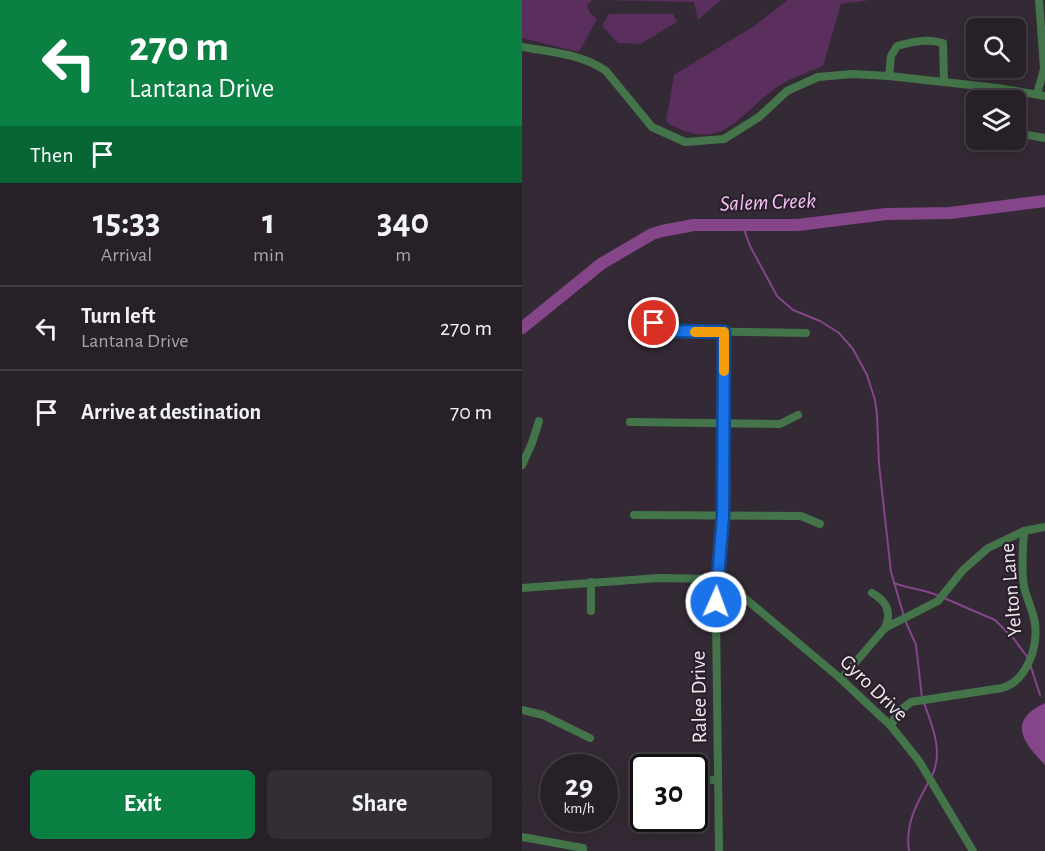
<!DOCTYPE html>
<html lang="en">
<head>
<meta charset="utf-8">
<style>
  :root { --surface:#272028; --page:#332d34; --text:#f1f3f6; --muted:#a4a3a8; --line:#433e45; --accent:#0b8043 }
  body { margin:0; font-family:"Alegreya Sans",sans-serif; background:var(--page); color:var(--text); height:100vh; display:flex; flex-direction:column; font-size:22px; white-space:nowrap }
  * { box-sizing:border-box; margin:0 }
  p { font-size:20px; color:var(--muted) }
  .icon { flex:none; width:33px; height:33px; fill:none; stroke:currentColor; stroke-width:2; stroke-linecap:round; stroke-linejoin:round }
  .map { position:relative; flex:1; overflow:hidden }
  .panel { display:flex; flex-direction:column; background:var(--surface); width:522px }
  .panel>* { flex:none }
  .banner { background:#0b8043; color:#fff; overflow:hidden }
  .fabs { position:absolute; left:444px; top:18px; display:grid; gap:12px }
  .fabs a { display:grid; place-items:center; width:60px; height:60px; border-radius:9px; background:var(--surface); box-shadow:0 3px 15px #0003,0 0 0 2px var(--line); font-size:30px }
  .speed { position:absolute; left:18px; top:754px; display:flex; gap:12px; font-size:30px; font-weight:700; text-align:center }
  .speed>* { display:grid; place-content:center; width:78px; height:78px; border-radius:50%; background:var(--surface); box-shadow:0 3px 15px #0003,0 0 0 2px var(--line); line-height:1 }
  .speed small { font-size:15px; font-weight:400 }
  .speed .limit { border:3px solid #111; border-radius:9px; background:#fff; color:#111 }
  .pin { position:absolute; display:grid; place-items:center; width:51px; height:51px; color:#fff; margin:-26px; border:3px solid #fff; border-radius:50%; box-shadow:0 2px 6px #0007 }
  .me { position:absolute; width:66px; margin:-33px; rotate:2deg; stroke-linejoin:round; filter:drop-shadow(0 0 4px #0008) }
  .turn { display:flex; align-items:center; gap:21px; height:126px; padding:0 30px; font-size:27px }
  .turn .icon { width:78px; height:78px; stroke-width:2.5 }
  .turn b { display:block; font-size:42px; line-height:51px }
  .then { display:flex; align-items:center; height:57px; padding:0 30px; background:#0003; gap:12px; font-size:22px }
  .eta { display:flex; justify-content:space-evenly; align-items:center; height:102px; text-align:center }
  .eta b { font-size:36px; font-weight:600; line-height:42px }
  .button { display:flex; gap:12px; margin-top:auto; padding:12px 30px }
  .button a { flex:1; height:69px; border-radius:9px; background:var(--accent); color:#fff; font-size:24px; font-weight:600; line-height:69px; text-align:center }
  .button a+a { background:var(--page); color:var(--text) }
  ul { padding:0; list-style:none }
  li { display:flex; align-items:center; gap:18px; height:84px; padding:0 30px; border-top:2px solid var(--line) }
  li div { flex:1 }
  li b { display:block; font-size:22px }
  li em { font-style:normal }
  main { display:flex; flex:1; min-height:0 }
  .map>svg:first-child { display:block }
  .green { fill:#5a2f5e }
  .water { fill:#844589 }
  .lines { fill:none; stroke-linecap:round; stroke-linejoin:round }
  .stream { stroke:#844589; stroke-width:2 }
  .river { stroke:#844589; stroke-width:12 }
  .minor { stroke:#44744a; stroke-width:8 }
  .route-casing { stroke:#114b97; stroke-width:15 }
  .route { stroke:#1a73e8; stroke-width:10 }
  .slow { stroke:#f59e0b; stroke-width:10 }
  .labels { text-anchor:middle; dominant-baseline:central; stroke-width:4.5; stroke-linejoin:round; paint-order:stroke }
  .street-label { font-size:21px; fill:#f0e9f0; stroke:#2a202b }
  .water-label { font-size:22px; font-style:italic; fill:#f4c0f7; stroke:#2a202b }
</style>
</head>
<body>
<main>
<section class="panel">
<div class="banner">
<div class="turn"><svg class="icon" aria-label="left" viewBox="0 0 24 24"><path d="M17 20v-9H6M10 6l-5 5 5 5"/></svg><div><b>270 m</b>Lantana Drive</div></div>
<div class="then">Then<svg class="icon" aria-label="arrive" viewBox="0 0 24 24"><path d="M6 21V4h12l-3 4 3 4H6"/></svg></div>
</div>
<div class="eta">
<div><b>15:33</b><p>Arrival</p></div>
<div><b>1</b><p>min</p></div>
<div><b>340</b><p>m</p></div>
</div>
<ul>
<li><svg class="icon" aria-label="left" viewBox="0 0 24 24"><path d="M17 20v-9H6M10 6l-5 5 5 5"/></svg><div><b>Turn left</b><p>Lantana Drive</p></div><em>270 m</em></li>
<li><svg class="icon" aria-label="arrive" viewBox="0 0 24 24"><path d="M6 21V4h12l-3 4 3 4H6"/></svg><div><b>Arrive at destination</b></div><em>70 m</em></li>
</ul>
<div class="button"><a>Exit</a><a>Share</a></div>
</section>
<div class="map">
<svg width="523" height="851" viewBox="0 0 523 851">
  <rect width="100%" height="100%" fill="#342a35"/>
  <g class="green">
    <polygon points="0,0 71,0 65,4 68,13 75,19 57,52 0,38"/>
    <polygon points="79,0 199,0 176,20 172,2"/>
    <path d="M 266,0 L 348,0 L 319,4 L 301,66 C 286,72 268,78 255,87 C 214,117 199,155 144,122 L 152,75 L 232,26 Z"/>
    <polygon points="87,14 151,14 155,22 118,44 96,43 80,26"/>
  </g>
  <path class="water" d="M 523,703 L 523,765 C 500,741 485,721 523,703 Z"/>
  <g class="lines">
    <g class="stream">
      <polyline points="520,201 523,204"/>
      <polyline points="220,224 228,246 255,296 271,310 298,321 317,333 331,349 345,375 353,400 355,415 357,464 369,572 383,620 394,645 400,698"/>
      <path d="M 372,583 C 387,589 402,589 417,596"/>
      <polyline points="422,598 473,620 492,639 506,658"/>
      <polyline points="508,664 518,695"/>
      <path d="M 402,703 C 411,727 422,754 409,778"/>
      <path d="M 387,851 C 383,825 394,805 406,783"/>
    </g>
    <polyline class="river" points="0,328 79,264 130,234 140,231 172,225 276,225 364,214 428,213 523,201"/>
    <g class="minor">
      <path d="M 0,47 C 28,52 60,54 84,71 L 130,127 L 163,142 L 202,139 L 237,117 L 265,91 L 296,77 L 330,74 L 367,76 L 476,88 L 523,96"/>
      <path d="M 367,76 L 369,56 L 375,46 C 389,42 406,38 421,43 L 422,82"/>
      <polyline points="515,94 522,69 517,0"/>
      <polyline points="474,100 476,88"/>
      <polyline points="494,133 523,138"/>
      <polyline points="132,323 155,331 284,333"/>
      <polyline points="108,422 258,424 276,415"/>
      <polyline points="0,465 10,443 17,421"/>
      <polyline points="112,515 279,516 298,524"/>
      <polyline points="69,582 69,611"/>
      <polyline points="194,587 202,587 219,595 319,679 369,726 397,761 451,851"/>
      <polyline points="0,588 137,578 194,579"/>
      <path d="M 350,593 C 365,601 370,613 363,628"/>
      <polyline points="319,679 363,628 416,601 441,570 466,548 502,531 523,527"/>
      <polyline points="0,710 21,715 68,738"/>
      <path d="M 369,726 L 375,713 L 389,702 L 480,688 C 505,681 516,647 513,623 C 511,611 505,599 502,587 C 499,569 501,549 502,531"/>
      <polyline points="172,779 196,780"/>
      <polyline points="0,837 61,848 61,851"/>
      <polyline points="197,851 194,617 194,579 201,516 202,332"/>
    </g>
  </g>
  <g class="lines">
    <g class="route-casing">
      <polyline id="route" points="132,323 155,331 202,332 201,516 194,602"/>
    </g>
    <use href="#route" class="route"/>
    <polyline class="slow" points="173,332 202,332 202,371"/>
  </g>
  <g class="labels">
    <g class="street-label">
      <text transform="translate(489 590) rotate(-95)">Yelton Lane</text>
      <text transform="translate(352 688) rotate(44)">Gyro Drive</text>
      <text transform="translate(177 697) rotate(-91)">Ralee Drive</text>
    </g>
    <g class="water-label">
      <text transform="translate(246 202) rotate(-2)">Salem Creek</text>
    </g>
  </g>
</svg>
<div class="fabs">
<a><svg class="icon" aria-label="search" viewBox="0 0 24 24"><circle cx="10" cy="10" r="6"/><path d="M15 15l6 6"/></svg></a>
<a><svg class="icon" aria-label="layers" viewBox="0 0 24 24"><path d="M12 4l9 5-9 5-9-5zM3 14l9 5 9-5"/></svg></a>
</div>
<div class="speed"><div>29<small>km/h</small></div><div class="limit">30</div></div>
<div class="pin" style="left:132px;top:323px;background:#d93025"><svg class="icon" aria-label="arrive" viewBox="0 0 24 24"><path d="M6 21V4h12l-3 4 3 4H6"/></svg></div>
<svg class="me" style="left:194px;top:602px" viewBox="-20 -20 40 40"><circle r="17" fill="#1a73e8" stroke="#fff" stroke-width="3"/><path d="M0-11L8 9 0 5-8 9z" fill="#fff"/></svg>
</div>
</main>
</body>
</html>
